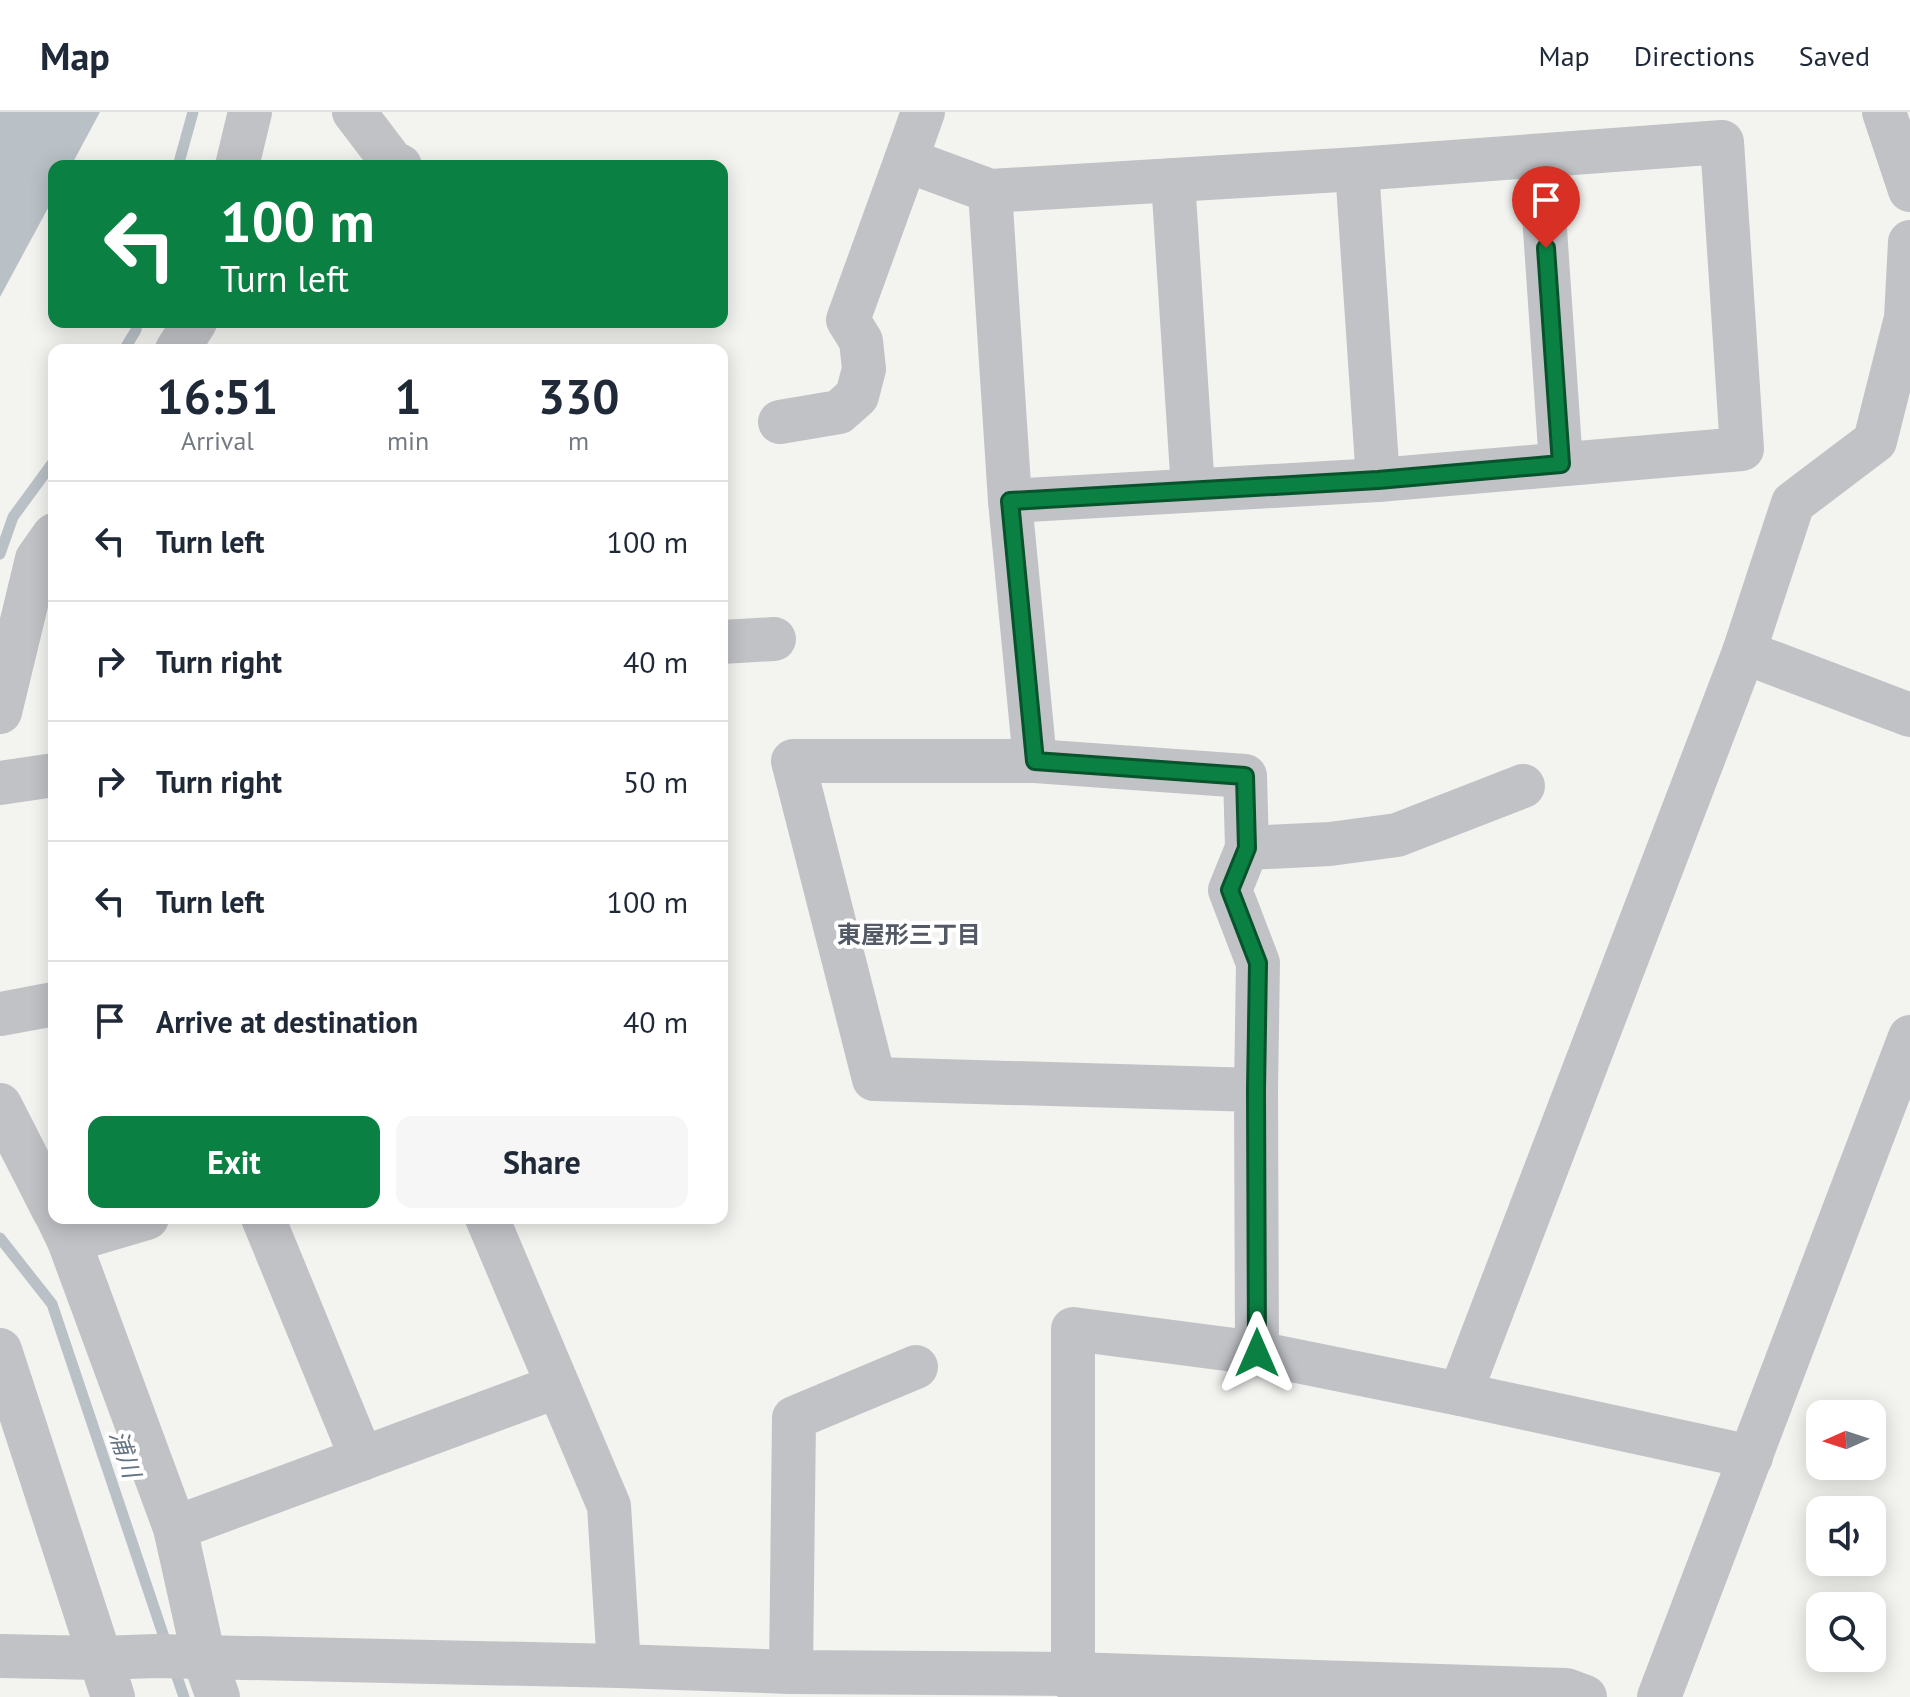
<!DOCTYPE html>
<html lang="en">
<head>
<meta charset="utf-8">
<style>
  :root { --surface:#fff; --page:#f6f6f7; --text:#1f2937; --muted:#747a83; --line:#e0e1e3; --accent:#0b8043 }
  body { margin:0; font-family:"PT Sans","Noto Sans JP",sans-serif; background:var(--page); color:var(--text); height:100vh; display:flex; flex-direction:column; font-size:30px; white-space:nowrap }
  * { box-sizing:border-box; margin:0 }
  p { font-size:26px; color:var(--muted) }
  .icon { flex:none; width:44px; height:44px; fill:none; stroke:currentColor; stroke-width:2; stroke-linecap:round; stroke-linejoin:round }
  .map { position:relative; flex:1; overflow:hidden }
  .side { position:absolute; left:48px; top:232px; width:680px; height:880px; display:flex; flex-direction:column; background:var(--surface); border-radius:16px; box-shadow:0 4px 20px #0003 }
  .side>* { flex:none }
  .top-card { position:absolute; left:48px; top:48px; width:680px; height:168px; border-radius:16px; box-shadow:0 4px 20px #0003; background:#0b8043; color:#fff; overflow:hidden }
  .needle { width:52px; rotate:267deg }
  .tools { position:absolute; left:1806px; top:1288px; display:grid; gap:16px }
  .tools a { display:grid; place-items:center; width:80px; height:80px; border-radius:16px; background:var(--surface); box-shadow:0 4px 20px #0003; font-size:40px }
  .pin { position:absolute; display:grid; place-items:center; width:68px; height:68px; color:#fff; margin:-82px -34px; border-radius:50% 50% 50% 0; rotate:-45deg; box-shadow:0 0 8px #0007 }
  .pin .icon { rotate:45deg }
  .me { position:absolute; width:88px; margin:-44px; rotate:0deg; stroke-linejoin:round; filter:drop-shadow(0 0 6px #0008) }
  .turn { display:flex; align-items:center; gap:28px; height:168px; padding:0 40px; font-size:36px }
  .turn .icon { width:104px; height:104px; stroke-width:2.5 }
  .turn b { display:block; font-size:56px; line-height:68px }
  .eta { display:flex; justify-content:space-evenly; align-items:center; height:136px; text-align:center }
  .eta b { font-size:48px; font-weight:700; line-height:56px }
  .button { display:flex; gap:16px; margin-top:auto; padding:16px 40px }
  .button a { flex:1; height:92px; border-radius:16px; background:var(--accent); color:#fff; font-size:32px; font-weight:700; line-height:92px; text-align:center }
  .button a+a { background:var(--page); color:var(--text) }
  ul { padding:0; list-style:none }
  li { display:flex; align-items:center; gap:24px; height:120px; padding:0 40px; border-top:2px solid var(--line) }
  li div { flex:1 }
  li b { display:block; font-size:30px }
  li em { font-style:normal }
  header { display:flex; align-items:center; gap:48px; box-sizing:border-box; height:112px; padding:0 40px; background:var(--surface); border-bottom:2px solid var(--line) }
  header strong { font-size:38px }
  nav { display:flex; gap:44px; margin-inline-start:auto; font-size:28px }
  .map>svg:first-child { display:block }
  .water { fill:#b9c1c7 }
  .lines { fill:none; stroke-linecap:round; stroke-linejoin:round }
  .stream { stroke:#b9c1c7; stroke-width:11 }
  .minor { stroke:#c0c2c6; stroke-width:44 }
  .route-casing { stroke:#07532c; stroke-width:20 }
  .route { stroke:#0b8043; stroke-width:14 }
  .labels { text-anchor:middle; dominant-baseline:central; stroke-width:8; stroke-linejoin:round; paint-order:stroke }
  .neighbourhood-label { font-size:24px; font-weight:bold; fill:#535965; stroke:#fff }
  .water-label { font-size:24px; font-style:italic; fill:#677583; stroke:#fff }
</style>
</head>
<body>
<header>
<strong>Map</strong>
<nav><a>Map</a><a>Directions</a><a>Saved</a></nav>
</header>
<div class="map">
<svg width="1910" height="1585" viewBox="0 0 1910 1585">
  <rect width="100%" height="100%" fill="#f3f4f0"/>
  <polygon class="water" points="0,0 100,0 71,54 54,54 54,85 0,185"/>
  <g class="lines">
    <g class="stream">
      <polyline points="178,54 193,0"/>
      <polyline points="124,238 136,218 137,210"/>
      <polyline points="0,442 13,405 54,349"/>
      <polyline points="0,1126 52,1192 168,1537"/>
      <polyline points="173,1553 184,1585"/>
    </g>
    <g class="minor">
      <polyline points="354,0 392,50 400,54"/>
      <polyline points="923,0 906,48 990,79 1357,57 1722,30 1742,337 1378,368 1010,389"/>
      <polyline points="1884,0 1910,78"/>
      <polyline points="1540,44 1561,352"/>
      <polyline points="237,54 250,0"/>
      <polyline points="1357,57 1378,368"/>
      <polyline points="1173,68 1193,378"/>
      <polyline points="990,79 1010,389 1035,649"/>
      <polyline points="177,238 195,210"/>
      <polyline points="780,310 839,300 857,284 864,257 861,229 848,208 906,48"/>
      <polyline points="722,530 774,527"/>
      <polyline points="1744,540 1910,603"/>
      <polyline points="0,600 37,447 54,423"/>
      <polyline points="0,671 54,663"/>
      <polyline points="1247,736 1330,732 1397,723 1523,674"/>
      <polyline points="0,902 54,892"/>
      <polyline points="1256,978 874,967 793,649 1035,649 1245,664 1247,736 1230,778 1258,851 1256,978 1257,1241"/>
      <polyline points="0,993 54,1099"/>
      <polyline points="58,1106 69,1129 175,1416 204,1546 218,1585"/>
      <polyline points="263,1106 362,1347"/>
      <polyline points="487,1106 609,1394 619,1554"/>
      <polyline points="69,1129 147,1106"/>
      <polyline points="0,1238 113,1585"/>
      <polyline points="1460,1282 1744,540 1793,391 1875,329 1906,206 1910,130"/>
      <polyline points="175,1416 558,1274"/>
      <polyline points="0,1544 99,1546 156,1544 619,1554 791,1560 1073,1562 1566,1578 1585,1585"/>
      <polyline points="791,1560 794,1306 916,1255"/>
      <polyline points="1081,1585 1073,1562 1073,1217 1257,1241 1460,1282 1751,1345"/>
      <polyline points="1659,1585 1910,925"/>
    </g>
  </g>
  <g class="lines">
    <g class="route-casing">
      <polyline id="route" points="1257,1241 1256,978 1258,851 1230,778 1247,736 1245,664 1035,649 1010,389 1378,368 1561,352 1546,136"/>
    </g>
    <use href="#route" class="route"/>
  </g>
  <g class="labels">
    <g class="neighbourhood-label">
      <text x="909" y="822">東屋形三丁目</text>
    </g>
    <g class="water-label">
      <text transform="translate(125 1342) rotate(71)">浦川</text>
    </g>
  </g>
</svg>
<div class="tools">
<a><svg class="needle" viewBox="-14 -14 28 28"><path d="M0-13l5 13h-10z" fill="#e53935"/><path d="M0 13l5-13h-10z" fill="#747a83"/></svg></a>
<a><svg class="icon" aria-label="sound" viewBox="0 0 24 24"><path d="M4 9h4l5-4v14l-5-4H4zM17 9q2 3 0 6"/></svg></a>
<a><svg class="icon" aria-label="search" viewBox="0 0 24 24"><circle cx="10" cy="10" r="6"/><path d="M15 15l6 6"/></svg></a>
</div>
<div class="pin" style="left:1546px;top:136px;background:#d93025"><svg class="icon" aria-label="arrive" viewBox="0 0 24 24"><path d="M6 21V4h12l-3 4 3 4H6"/></svg></div>
<svg class="me" style="left:1257px;top:1241px" viewBox="-20 -20 40 40"><path d="M0-17L14 15 0 8-14 15z" fill="#0b8043" stroke="#fff" stroke-width="4"/></svg>
<div class="top-card">
<div class="turn"><svg class="icon" aria-label="left" viewBox="0 0 24 24"><path d="M17 20v-9H6M10 6l-5 5 5 5"/></svg><div><b>100 m</b>Turn left</div></div>
</div>
<section class="side">
<div class="eta">
<div><b>16:51</b><p>Arrival</p></div>
<div><b>1</b><p>min</p></div>
<div><b>330</b><p>m</p></div>
</div>
<ul>
<li><svg class="icon" aria-label="left" viewBox="0 0 24 24"><path d="M17 20v-9H6M10 6l-5 5 5 5"/></svg><div><b>Turn left</b></div><em>100 m</em></li>
<li><svg class="icon" aria-label="right" viewBox="0 0 24 24"><path d="M7 20v-9h11M14 6l5 5-5 5"/></svg><div><b>Turn right</b></div><em>40 m</em></li>
<li><svg class="icon" aria-label="right" viewBox="0 0 24 24"><path d="M7 20v-9h11M14 6l5 5-5 5"/></svg><div><b>Turn right</b></div><em>50 m</em></li>
<li><svg class="icon" aria-label="left" viewBox="0 0 24 24"><path d="M17 20v-9H6M10 6l-5 5 5 5"/></svg><div><b>Turn left</b></div><em>100 m</em></li>
<li><svg class="icon" aria-label="arrive" viewBox="0 0 24 24"><path d="M6 21V4h12l-3 4 3 4H6"/></svg><div><b>Arrive at destination</b></div><em>40 m</em></li>
</ul>
<div class="button"><a>Exit</a><a>Share</a></div>
</section>
</div>
</body>
</html>
